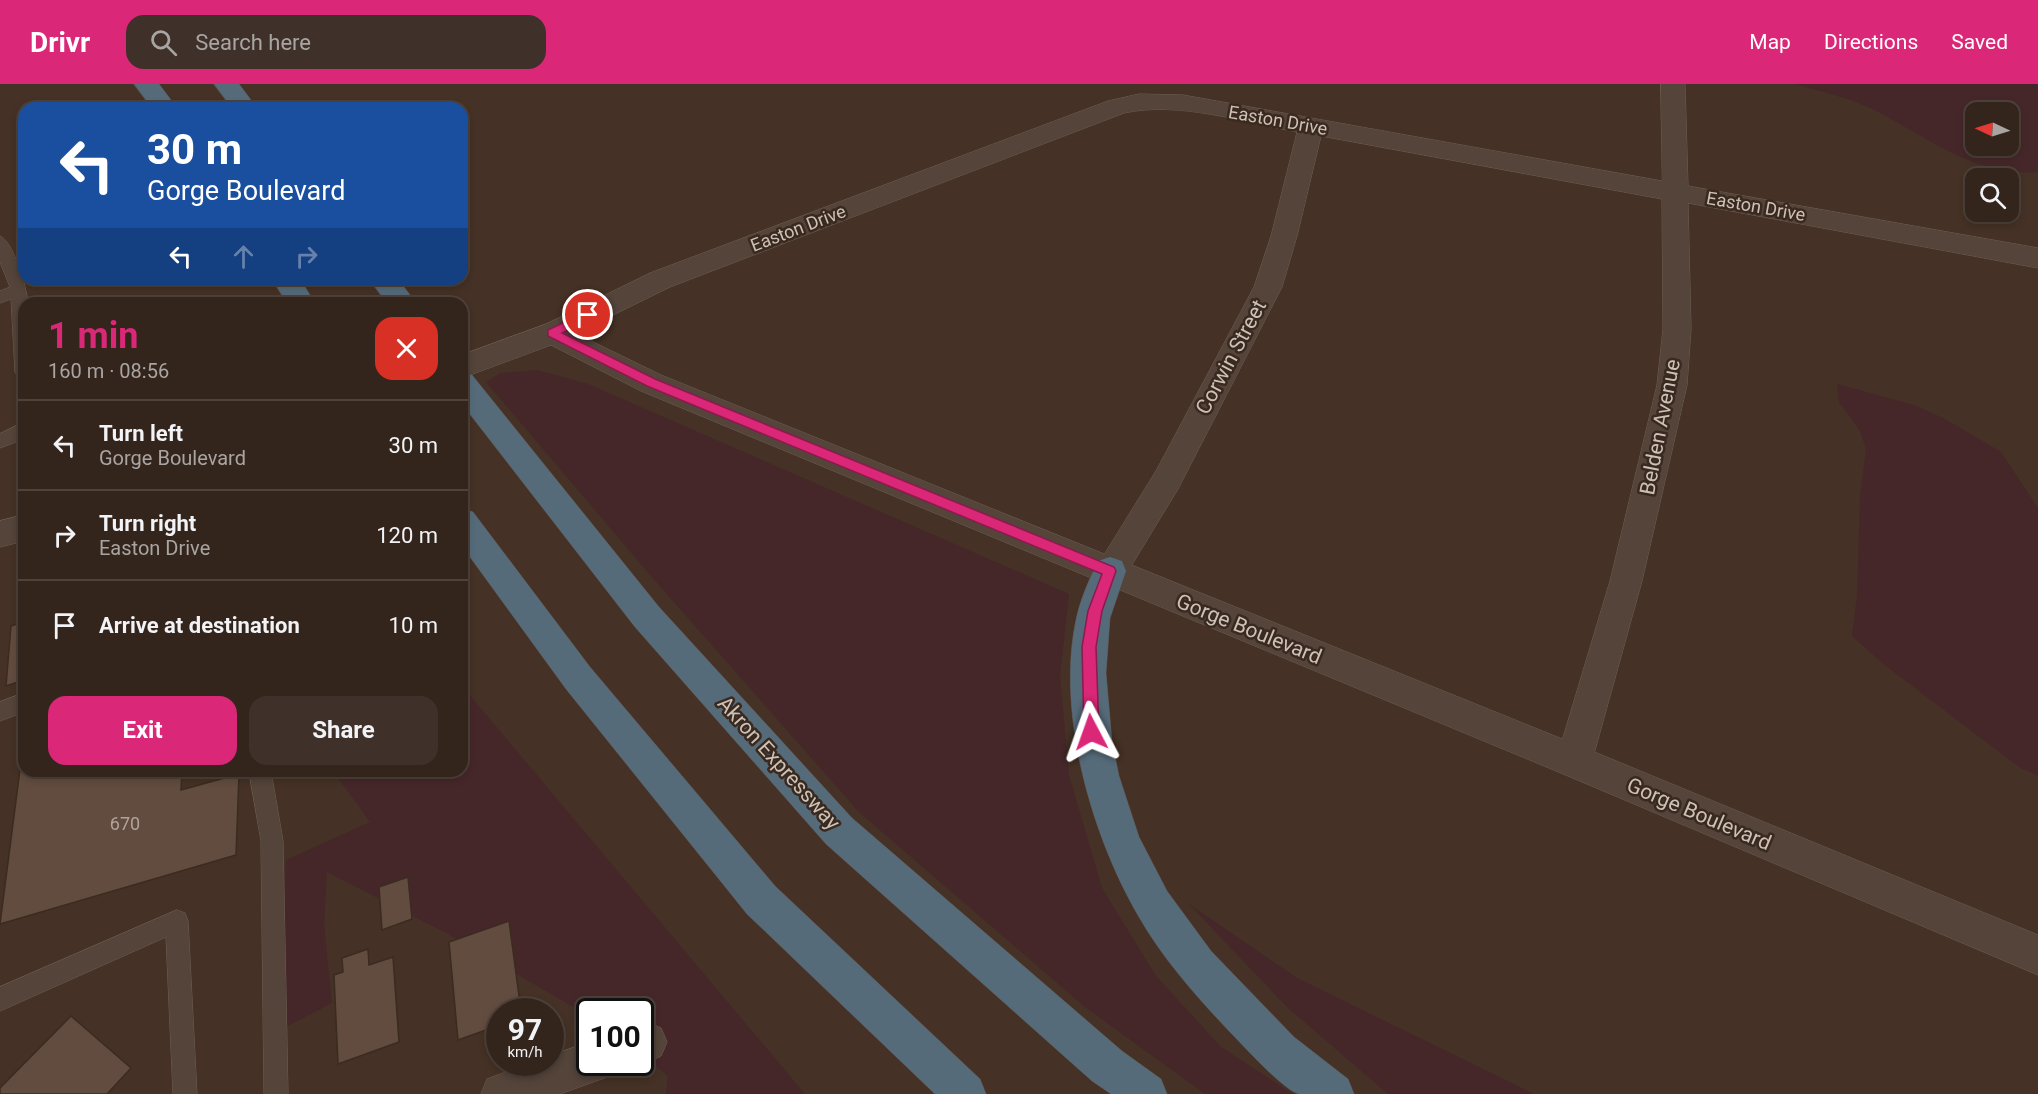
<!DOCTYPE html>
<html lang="en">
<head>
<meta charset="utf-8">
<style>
  :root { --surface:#34251c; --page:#3f3129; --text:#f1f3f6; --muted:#a9a5a3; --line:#4e423b; --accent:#db2777 }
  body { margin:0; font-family:Roboto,sans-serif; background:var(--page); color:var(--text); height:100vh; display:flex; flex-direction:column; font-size:22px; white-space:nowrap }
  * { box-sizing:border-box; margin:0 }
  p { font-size:20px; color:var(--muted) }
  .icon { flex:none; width:33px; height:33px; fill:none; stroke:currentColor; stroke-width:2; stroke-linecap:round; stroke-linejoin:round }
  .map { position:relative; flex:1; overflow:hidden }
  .side { position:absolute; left:18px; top:213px; width:450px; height:480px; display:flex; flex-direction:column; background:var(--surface); border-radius:18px; box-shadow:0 3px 9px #0003,0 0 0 2px var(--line) }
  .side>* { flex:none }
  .hud { position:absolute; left:18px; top:18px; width:450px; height:183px; border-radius:18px; box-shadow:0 3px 9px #0003,0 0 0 2px var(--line); background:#1a4fa0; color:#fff; overflow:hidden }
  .needle { width:39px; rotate:274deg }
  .buttons { position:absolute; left:1965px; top:18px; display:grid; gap:12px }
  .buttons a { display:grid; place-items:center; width:54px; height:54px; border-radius:12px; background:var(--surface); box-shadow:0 3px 9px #0003,0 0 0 2px var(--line); font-size:30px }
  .speed { position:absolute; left:486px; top:914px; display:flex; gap:12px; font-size:30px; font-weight:700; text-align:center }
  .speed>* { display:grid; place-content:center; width:78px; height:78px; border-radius:50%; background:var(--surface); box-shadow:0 3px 9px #0003,0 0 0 2px var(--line); line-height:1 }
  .speed small { font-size:15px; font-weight:400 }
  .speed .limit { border:3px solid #111; border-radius:9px; background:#fff; color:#111 }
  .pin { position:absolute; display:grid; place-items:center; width:51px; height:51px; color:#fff; margin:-26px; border:3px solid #fff; border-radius:50%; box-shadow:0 2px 6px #0007 }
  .me { position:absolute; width:66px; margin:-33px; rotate:356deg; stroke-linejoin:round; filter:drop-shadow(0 0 4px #0008) }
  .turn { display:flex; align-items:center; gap:21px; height:126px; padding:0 30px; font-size:27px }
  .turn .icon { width:78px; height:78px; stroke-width:2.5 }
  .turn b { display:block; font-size:42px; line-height:51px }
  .lanes { display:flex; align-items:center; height:57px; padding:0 30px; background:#0003; justify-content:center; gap:30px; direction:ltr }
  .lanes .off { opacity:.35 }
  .round { display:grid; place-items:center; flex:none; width:63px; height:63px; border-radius:18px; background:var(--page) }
  .overview { display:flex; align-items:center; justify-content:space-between; height:102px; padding:0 30px }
  h1 { font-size:36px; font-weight:700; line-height:45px; color:var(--accent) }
  .cta { display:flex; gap:12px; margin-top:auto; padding:12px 30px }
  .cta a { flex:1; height:69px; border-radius:18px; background:var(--accent); color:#fff; font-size:24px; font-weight:700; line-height:69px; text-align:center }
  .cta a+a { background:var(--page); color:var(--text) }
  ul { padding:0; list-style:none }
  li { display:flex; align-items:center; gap:18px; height:90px; padding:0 30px; border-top:2px solid var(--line) }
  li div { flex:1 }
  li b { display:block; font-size:22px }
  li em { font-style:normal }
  header { display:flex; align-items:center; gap:36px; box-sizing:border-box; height:84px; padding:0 30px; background:var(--accent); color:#fff }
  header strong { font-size:28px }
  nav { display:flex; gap:33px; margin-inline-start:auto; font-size:21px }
  .search { width:420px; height:54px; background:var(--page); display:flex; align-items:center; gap:15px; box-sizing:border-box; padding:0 21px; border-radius:18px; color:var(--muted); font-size:22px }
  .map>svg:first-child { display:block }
  .green { fill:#452729; fill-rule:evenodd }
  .building { fill:#624c3f; stroke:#3b2b20; stroke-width:1.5 }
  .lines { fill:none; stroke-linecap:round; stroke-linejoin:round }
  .service-casing { stroke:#6e5f55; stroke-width:1 }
  .minor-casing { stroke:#6e5f55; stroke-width:1 }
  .tertiary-casing { stroke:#6e5f55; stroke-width:1 }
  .motorway-casing { stroke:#5e4f44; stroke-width:1 }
  .service { fill:#54443a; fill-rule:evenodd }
  .minor { fill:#54443a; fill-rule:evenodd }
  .tertiary { fill:#54443a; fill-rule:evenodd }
  .motorway { fill:#566b7a; fill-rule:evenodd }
  .route { fill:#db2777; stroke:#8e194d; stroke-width:1.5 }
  .labels { text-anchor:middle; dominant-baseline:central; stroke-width:5; stroke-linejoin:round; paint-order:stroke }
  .far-street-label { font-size:18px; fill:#cdc1b7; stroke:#39291e }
  .number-label { font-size:18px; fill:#b2a499 }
  .street-label { font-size:21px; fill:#cdc1b7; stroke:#39291e }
</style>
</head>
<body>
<header>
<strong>Drivr</strong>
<div class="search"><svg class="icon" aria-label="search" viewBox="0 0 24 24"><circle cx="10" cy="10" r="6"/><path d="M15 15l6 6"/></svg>Search here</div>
<nav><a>Map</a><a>Directions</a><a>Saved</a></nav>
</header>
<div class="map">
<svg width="2038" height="1010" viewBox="0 0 2038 1010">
  <rect width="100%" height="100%" fill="#453125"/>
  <g class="green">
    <path d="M 1796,0 L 2038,0 L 2038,88 C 1972,92 1930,54 1874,26 C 1851,14 1821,8 1796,0 ZM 1976,28 L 2008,28 L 2008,62 L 1976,62 Z"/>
    <polygon points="537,286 588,300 1069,510 1060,592 1069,691 1102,804 1156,892 1221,963 1293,1010 1205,1010 1085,923 859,728 651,492 486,298 501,289"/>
    <polygon points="1837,300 1914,321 1945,335 2001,368 2038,424 2038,692 2019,683 1882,579 1852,552 1857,511 1860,413 1866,365 1860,347 1839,318"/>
    <polygon points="462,602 805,1010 666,1010 668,992 641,970 640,927 590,927 589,932 448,850 327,788 324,840 332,919 282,945 286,776 370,738 338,694 336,687 462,687"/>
    <polygon points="1189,820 1297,894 1534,1010 1388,1010 1287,923"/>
  </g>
  <g class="building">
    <polygon points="24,538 24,596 6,602 11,542"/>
    <polygon points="24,655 24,687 182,687 181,706 239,690 236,771 0,840"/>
    <polygon points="408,793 412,835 382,846 379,803"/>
    <polygon points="509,837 521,927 500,927 500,941 458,956 449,858"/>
    <polygon points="368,865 369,881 393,873 399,958 338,980 334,891 343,888 342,874"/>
    <polygon points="71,932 131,984 107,1010 0,1010 0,1004"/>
  </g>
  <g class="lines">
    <g class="service-casing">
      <g id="service">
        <path d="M 0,152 C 13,156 27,205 28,219 L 24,219 L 24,295 L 18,293 L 15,288 L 11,215 L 0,219 L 0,207 L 10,203 L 0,178 Z"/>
        <polygon points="24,338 24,355 0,364 0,350"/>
        <polygon points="24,609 24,628 0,637 0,618"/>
        <polygon points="249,687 271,687 283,757 288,1010 264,1010 261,757"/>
        <polygon points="177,826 185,829 188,837 197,1010 173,1010 166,853 0,927 0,903"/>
      </g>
    </g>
    <g class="minor-casing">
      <g id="minor">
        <path d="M 1661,0 L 1685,0 L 1688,102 L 2038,164 L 2038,184 L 1688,119 L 1691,245 L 1687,301 L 1642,497 L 1592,677 L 1587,689 L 1574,694 L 1561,689 L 1556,677 L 1610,497 L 1657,301 L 1663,245 L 1662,115 L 1321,52 L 1297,152 L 1282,203 L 1178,405 L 1122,497 L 1110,501 L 1098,497 L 1094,487 L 1156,387 L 1254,203 L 1271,152 L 1297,48 C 1242,38 1179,17 1124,29 L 670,203 L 562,256 L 552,260 L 542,256 L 538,249 L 542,242 L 650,189 L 1108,17 L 1139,10 L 1183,11 L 1662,97 Z"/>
        <polygon points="647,938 661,944 667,958 661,972 640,982 632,978 640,978 640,940"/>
        <polygon points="590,958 590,978 613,978 607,993 560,1010 481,1010 487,995 533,978 550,978 550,972"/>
      </g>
    </g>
    <g class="tertiary-casing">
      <g id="tertiary">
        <polygon points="552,238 661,291 1587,665 2038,851 2038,891 1561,689 641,307 551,261 462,294 462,271"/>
        <polygon points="24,431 24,457 0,463 0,437"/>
      </g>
    </g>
    <g class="motorway-casing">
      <g id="motorway">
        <polygon points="134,0 159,0 177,24 152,24"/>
        <polygon points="214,0 239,0 257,24 232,24"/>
        <polygon points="272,195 300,195 315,219 287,219"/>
        <polygon points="369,195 398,195 416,219 387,219"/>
        <polygon points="462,288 472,291 659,523 852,734 1122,967 1161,995 1167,1010 1111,1010 1092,997 826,760 635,543 462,320"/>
        <polygon points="462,424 473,428 590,583 775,802 980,995 986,1010 935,1010 747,830 566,605 462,462"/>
        <path d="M 1110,473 L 1122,477 L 1126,487 L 1110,534 L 1106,589 L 1112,658 L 1119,692 L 1139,753 L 1167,807 L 1211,867 L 1294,953 L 1348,995 L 1354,1010 C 1337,1010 1316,1010 1299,1010 C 1283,1006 1242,960 1229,947 C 1196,912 1163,875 1139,833 C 1092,753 1056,629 1076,536 C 1080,516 1089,496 1098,477 Z"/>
      </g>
    </g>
    <use href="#service" class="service"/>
    <use href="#minor" class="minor"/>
    <use href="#tertiary" class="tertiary"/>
    <use href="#motorway" class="motorway"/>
  </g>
  <polygon class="route" points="588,227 592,228 592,234 562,249 655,295 1114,483 1116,487 1102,527 1096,563 1099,648 1096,653 1091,655 1084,648 1082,563 1088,527 1102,490 647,302 548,252 548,246"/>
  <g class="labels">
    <g class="far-street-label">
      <text transform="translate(1278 36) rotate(10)">Easton Drive</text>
      <text transform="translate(1756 122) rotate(10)">Easton Drive</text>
      <text transform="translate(798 144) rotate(-21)">Easton Drive</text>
    </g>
    <g class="number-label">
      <text x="125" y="739">670</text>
    </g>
    <g class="street-label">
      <text transform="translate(1231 273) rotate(-62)">Corwin Street</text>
      <text transform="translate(1660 343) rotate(-79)">Belden Avenue</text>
      <text transform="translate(1249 545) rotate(22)">Gorge Boulevard</text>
      <text transform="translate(779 679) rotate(48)">Akron Expressway</text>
      <text transform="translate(1699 730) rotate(23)">Gorge Boulevard</text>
    </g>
  </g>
</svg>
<div class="buttons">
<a><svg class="needle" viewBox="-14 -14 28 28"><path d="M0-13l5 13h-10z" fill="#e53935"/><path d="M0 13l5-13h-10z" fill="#a9a5a3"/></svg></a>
<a><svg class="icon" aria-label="search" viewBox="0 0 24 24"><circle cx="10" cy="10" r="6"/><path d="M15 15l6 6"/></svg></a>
</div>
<div class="speed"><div>97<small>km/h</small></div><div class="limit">100</div></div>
<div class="pin" style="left:588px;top:231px;background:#d93025"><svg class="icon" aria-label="arrive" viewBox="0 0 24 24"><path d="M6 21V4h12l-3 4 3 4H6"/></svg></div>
<svg class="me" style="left:1091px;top:648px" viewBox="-20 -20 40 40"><path d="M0-17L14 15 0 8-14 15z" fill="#db2777" stroke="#fff" stroke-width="4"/></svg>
<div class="hud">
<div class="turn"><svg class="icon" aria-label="left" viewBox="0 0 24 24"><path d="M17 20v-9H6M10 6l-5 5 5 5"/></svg><div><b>30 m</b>Gorge Boulevard</div></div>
<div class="lanes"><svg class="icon" aria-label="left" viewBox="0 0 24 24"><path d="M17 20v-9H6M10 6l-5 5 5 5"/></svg><svg class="icon off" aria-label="ahead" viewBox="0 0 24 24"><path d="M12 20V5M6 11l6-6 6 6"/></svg><svg class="icon off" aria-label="right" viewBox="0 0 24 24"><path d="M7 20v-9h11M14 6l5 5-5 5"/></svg></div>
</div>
<section class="side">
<div class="overview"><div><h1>1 min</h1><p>160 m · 08:56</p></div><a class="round" style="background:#d93025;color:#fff"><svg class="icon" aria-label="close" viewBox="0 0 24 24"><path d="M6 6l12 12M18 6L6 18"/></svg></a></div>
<ul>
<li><svg class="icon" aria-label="left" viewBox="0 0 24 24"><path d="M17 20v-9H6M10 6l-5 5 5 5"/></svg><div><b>Turn left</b><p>Gorge Boulevard</p></div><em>30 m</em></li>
<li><svg class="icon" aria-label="right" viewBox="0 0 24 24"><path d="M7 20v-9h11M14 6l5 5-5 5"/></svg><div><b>Turn right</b><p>Easton Drive</p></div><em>120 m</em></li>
<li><svg class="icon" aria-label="arrive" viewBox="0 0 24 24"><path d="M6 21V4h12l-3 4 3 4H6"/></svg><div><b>Arrive at destination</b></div><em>10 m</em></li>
</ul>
<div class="cta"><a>Exit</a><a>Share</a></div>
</section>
</div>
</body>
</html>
